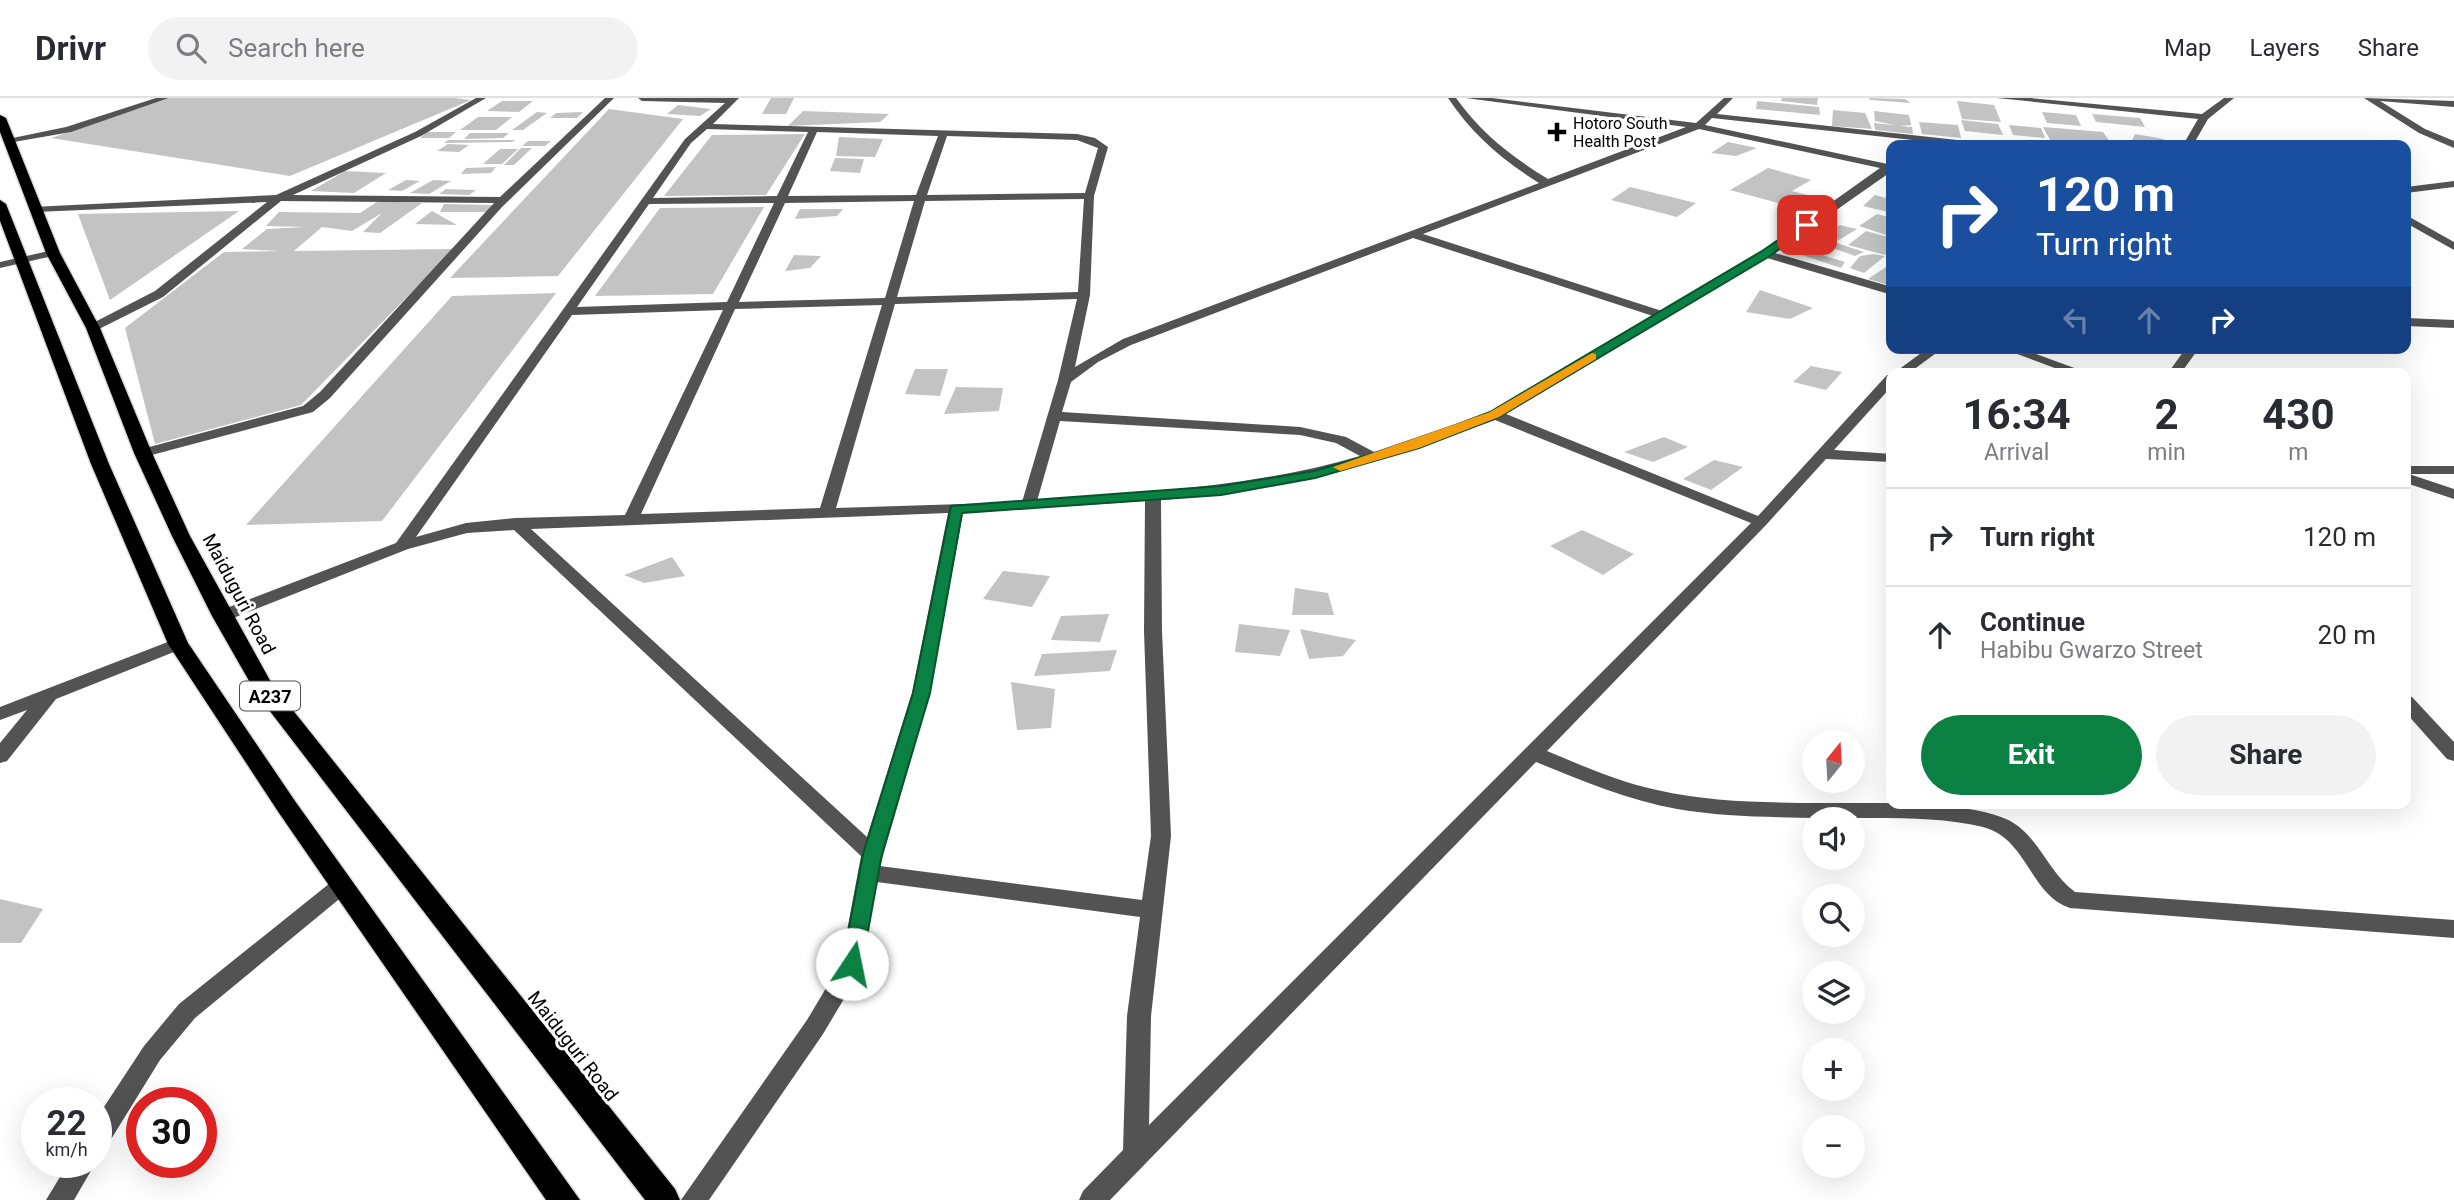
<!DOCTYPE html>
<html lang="en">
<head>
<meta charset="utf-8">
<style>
  :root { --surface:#fff; --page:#f2f2f3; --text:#2b2b33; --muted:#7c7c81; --line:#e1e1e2; --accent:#0b8043 }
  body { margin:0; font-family:Roboto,sans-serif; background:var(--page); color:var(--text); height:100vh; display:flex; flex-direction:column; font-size:26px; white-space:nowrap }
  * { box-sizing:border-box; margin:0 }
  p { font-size:23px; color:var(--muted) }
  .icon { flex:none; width:38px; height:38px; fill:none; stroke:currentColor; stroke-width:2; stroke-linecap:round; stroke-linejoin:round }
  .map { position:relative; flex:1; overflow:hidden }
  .details { position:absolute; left:1886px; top:270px; width:525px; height:441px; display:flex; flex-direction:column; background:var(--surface); border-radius:14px; box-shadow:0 7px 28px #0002 }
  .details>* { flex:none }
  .top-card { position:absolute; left:1886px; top:42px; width:525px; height:214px; border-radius:14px; box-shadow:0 7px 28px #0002; background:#1a4fa0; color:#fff; overflow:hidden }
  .needle { width:46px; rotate:18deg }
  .buttons { position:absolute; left:1802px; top:632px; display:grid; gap:14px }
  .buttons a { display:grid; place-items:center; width:63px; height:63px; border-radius:50%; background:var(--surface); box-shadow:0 7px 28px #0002; font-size:35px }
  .speed { position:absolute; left:21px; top:989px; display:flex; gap:14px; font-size:35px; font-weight:700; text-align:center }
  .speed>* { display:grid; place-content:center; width:91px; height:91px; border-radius:50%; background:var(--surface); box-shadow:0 7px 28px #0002; line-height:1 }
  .speed small { font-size:18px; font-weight:400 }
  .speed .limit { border:10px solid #d22; background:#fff; color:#111 }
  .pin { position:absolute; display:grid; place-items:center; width:60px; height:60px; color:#fff; margin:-30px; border-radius:14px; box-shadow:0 4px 10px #0006 }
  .me { position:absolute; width:77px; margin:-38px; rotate:11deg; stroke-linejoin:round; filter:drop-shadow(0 0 5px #0008) }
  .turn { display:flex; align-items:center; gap:24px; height:147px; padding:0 35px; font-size:32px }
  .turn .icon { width:91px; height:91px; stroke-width:2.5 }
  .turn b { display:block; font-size:49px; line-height:60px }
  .lanes { display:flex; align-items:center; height:66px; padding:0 35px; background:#0003; justify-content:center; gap:35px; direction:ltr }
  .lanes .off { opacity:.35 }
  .eta { display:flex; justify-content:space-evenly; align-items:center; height:119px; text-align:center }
  .eta b { font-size:42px; font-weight:700; line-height:49px }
  .cta { display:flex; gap:14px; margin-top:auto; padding:14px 35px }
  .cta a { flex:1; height:80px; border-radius:42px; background:var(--accent); color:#fff; font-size:28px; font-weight:700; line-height:80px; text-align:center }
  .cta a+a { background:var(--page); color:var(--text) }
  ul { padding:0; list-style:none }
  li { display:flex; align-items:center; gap:21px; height:98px; padding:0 35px; border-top:2px solid var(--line) }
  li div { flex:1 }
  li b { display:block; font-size:26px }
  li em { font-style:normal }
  header { display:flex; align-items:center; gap:42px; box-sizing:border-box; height:98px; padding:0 35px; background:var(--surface); border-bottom:2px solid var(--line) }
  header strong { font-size:33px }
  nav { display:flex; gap:38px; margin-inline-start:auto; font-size:24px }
  .search { width:490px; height:63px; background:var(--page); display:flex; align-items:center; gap:18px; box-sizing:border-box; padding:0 24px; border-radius:38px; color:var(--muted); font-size:26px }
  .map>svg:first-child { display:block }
  .building { fill:#c3c3c3 }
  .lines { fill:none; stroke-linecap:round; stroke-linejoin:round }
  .highway-casing { stroke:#dbdbdb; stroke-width:3 }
  .minor { fill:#535353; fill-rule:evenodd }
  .highway { fill:#000; fill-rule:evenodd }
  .route { fill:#0b8043; stroke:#07532c; stroke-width:2 }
  .slow { fill:#f59e0b }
  .poi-dot { fill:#000; stroke:#fff; stroke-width:2.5 }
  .labels { text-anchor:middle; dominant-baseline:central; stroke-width:6; stroke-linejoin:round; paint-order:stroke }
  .far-poi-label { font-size:16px; fill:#000; stroke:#fff; text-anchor:start }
  .shield { fill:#fff; stroke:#4c4c4c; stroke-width:2 }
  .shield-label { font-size:18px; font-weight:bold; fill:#000 }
  .street-label { font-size:19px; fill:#000; stroke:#fff }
</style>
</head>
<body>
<header>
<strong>Drivr</strong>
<div class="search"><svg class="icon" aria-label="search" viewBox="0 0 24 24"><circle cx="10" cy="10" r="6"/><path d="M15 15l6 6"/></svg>Search here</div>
<nav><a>Map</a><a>Layers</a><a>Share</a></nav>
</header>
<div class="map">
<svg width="2454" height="1102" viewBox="0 0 2454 1102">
  <rect width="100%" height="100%" fill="#fff"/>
  <g class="building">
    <polygon points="170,0 454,0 471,2 290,78 51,40"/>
    <polygon points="771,0 794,0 786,16 762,16"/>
    <polygon points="1782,0 1818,0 1817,7 1781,3"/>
    <polygon points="1869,0 1905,1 1911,5 1870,2"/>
    <polygon points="502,3 533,3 519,14 487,13"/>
    <polygon points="1757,3 1819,9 1820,17 1756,11"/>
    <polygon points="1957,3 1994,7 2001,24 1962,21"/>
    <polygon points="678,7 711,11 700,18 667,16"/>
    <polygon points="609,11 683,21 558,178 450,180"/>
    <polygon points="1833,12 1865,15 1872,31 1832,28"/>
    <polygon points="803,13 889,16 880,24 788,28"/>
    <polygon points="1874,13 1909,17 1911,27 1900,28 1912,29 1913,36 1875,32 1874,25 1894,27 1875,23"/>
    <polygon points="537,14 547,15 523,32 512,32"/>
    <polygon points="583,14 577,20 550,20 556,15"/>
    <polygon points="2042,14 2076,17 2081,28 2047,25"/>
    <polygon points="2092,16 2140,20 2145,29 2096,24"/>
    <polygon points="478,19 512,19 496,32 460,32"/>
    <polygon points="1961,22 1998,26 2003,37 1965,33"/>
    <polygon points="1919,24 1958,27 1961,40 1922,36"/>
    <polygon points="2009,27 2041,30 2045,40 2013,37"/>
    <polygon points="2043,29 2103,34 2110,44 2087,42 2091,47 2053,47"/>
    <polygon points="427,34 456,34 449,40 420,40"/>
    <polygon points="470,35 509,35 503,40 464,41"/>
    <polygon points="805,36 766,97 664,98 712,37"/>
    <polygon points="2135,36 2164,41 2161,47 2130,47"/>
    <polygon points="839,39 883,41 875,59 836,58"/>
    <polygon points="448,42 515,42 512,44 444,45"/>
    <polygon points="528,43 551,43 545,48 522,48"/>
    <polygon points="1728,44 1757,50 1736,58 1711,55"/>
    <polygon points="448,46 469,47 459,54 437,53"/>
    <polygon points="521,50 532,50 514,67 504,67"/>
    <polygon points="500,51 518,51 502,66 483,66"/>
    <polygon points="835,60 864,61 860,75 830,73"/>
    <polygon points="496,69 491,75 461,76 466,70"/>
    <polygon points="1768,70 1811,82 1792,93 1811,98 1793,109 1730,92"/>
    <polygon points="345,73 386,75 354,95 311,93"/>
    <polygon points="406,82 420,83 402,93 388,92"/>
    <polygon points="433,82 451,83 429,96 410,95"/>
    <polygon points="1630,89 1696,105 1677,119 1611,102"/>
    <polygon points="446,91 476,92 469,97 439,96"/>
    <polygon points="1892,96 1892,115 1863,108 1875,97 1886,100"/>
    <polygon points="399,101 395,104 422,105 380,135 363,134 382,115 352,133 322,129 294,153 454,151 301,307 155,346 125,230 224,154 280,153 242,151 267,131 305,129 266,128 279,114 360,115 377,104"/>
    <polygon points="444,106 492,107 487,114 440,114"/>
    <polygon points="764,109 713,196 595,198 660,110"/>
    <polygon points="800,111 843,111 837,118 795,121"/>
    <polygon points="239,113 110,202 78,116"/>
    <polygon points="432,113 457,127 415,126"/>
    <polygon points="1877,116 1892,120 1892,139 1859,128"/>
    <polygon points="1840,127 1857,131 1839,142 1819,137"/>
    <polygon points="1866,133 1892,140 1892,153 1885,157 1848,147"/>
    <polygon points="1822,140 1864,154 1855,158 1830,149 1819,156 1845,164 1841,170 1793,154"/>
    <polygon points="1874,156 1885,158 1864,175 1850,170 1860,158"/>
    <polygon points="794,157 821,158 810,170 785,173"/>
    <polygon points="1892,165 1892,188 1868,181"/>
    <polygon points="1760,192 1813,210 1790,221 1746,214"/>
    <polygon points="556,195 382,423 246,427 452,198"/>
    <polygon points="1811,268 1842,274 1826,292 1793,284"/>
    <polygon points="915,271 948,271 940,298 905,296"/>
    <polygon points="956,289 1003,290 999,313 944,316"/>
    <polygon points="1664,339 1688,349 1653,364 1624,354"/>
    <polygon points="1714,362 1743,369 1711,392 1683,381"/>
    <polygon points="1582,432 1634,456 1603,477 1550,448"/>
    <polygon points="672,459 685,478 644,485 624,477"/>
    <polygon points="1003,473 1050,478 1032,509 983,501"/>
    <polygon points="1295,490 1328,495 1334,517 1292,517"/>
    <polygon points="1109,516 1100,544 1051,542 1061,518"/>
    <polygon points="1239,526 1290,532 1280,558 1235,554"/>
    <polygon points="1300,531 1356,542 1343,558 1309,561"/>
    <polygon points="1117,552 1110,573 1034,578 1042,556"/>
    <polygon points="1011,584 1055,591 1051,630 1017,632"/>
    <polygon points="0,801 43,811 21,845 0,845"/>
  </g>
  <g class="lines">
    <g class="highway-casing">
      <g id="highway">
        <polygon points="0,17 6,20 60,155 100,230 152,355 190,438 272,586 675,1091 680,1102 645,1102 256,595 212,518 172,438 134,355 86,230 46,155 0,34"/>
        <polygon points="0,102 6,106 109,366 188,545 295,703 580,1102 546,1102 279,715 168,546 91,366 0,123"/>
      </g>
    </g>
    <g class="minor">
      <polygon points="156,0 169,0 71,34 8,45 3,42 66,29"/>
      <polygon points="476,0 486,0 421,38 293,97 500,99 605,0 614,0 502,109 330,300 313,314 148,358 138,358 138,352 303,308 320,294 494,105 281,103 163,199 93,234 87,230 89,227 155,193 267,104 36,114 32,113 32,109 276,97 415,34"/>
      <path d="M 638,0 L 739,0 L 713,26 L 1077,36 L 1095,40 L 1108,49 L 1094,98 L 1090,197 L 1075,269 L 1123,241 L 1539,85 C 1502,62 1472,36 1448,0 L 1456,0 C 1481,35 1512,59 1548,81 L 1686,29 L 1466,0 L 1492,0 L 1696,25 L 1724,0 L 1733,0 L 1717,16 L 1985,45 L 1987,47 L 1958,47 L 1712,20 L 1705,27 L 1892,67 L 1892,73 L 1775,155 L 1892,189 L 1892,197 L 1767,160 L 1506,316 L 1758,418 L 1887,277 L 1892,276 L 1892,288 L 1834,352 L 1892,356 L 1892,364 L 1826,361 L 1766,427 L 1547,653 C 1583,668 1619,684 1657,692 C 1704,703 1752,704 1800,705 C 1854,706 1959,700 2006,721 C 2038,735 2047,774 2075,794 L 2454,822 L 2454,840 L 2070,810 C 2030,797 2027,740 1983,729 C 1932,717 1873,721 1820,720 C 1772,719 1723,719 1677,711 C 1628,702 1582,683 1536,664 L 1110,1102 L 1079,1102 L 1083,1093 L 1123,1052 L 1127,918 L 1140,819 L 877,784 L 860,874 L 823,936 L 709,1102 L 681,1102 L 807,922 L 841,865 L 861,758 L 514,432 L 467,435 L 408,451 L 228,522 L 216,522 L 214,518 L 216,514 L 396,445 L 685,41 L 725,5 L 642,3 ZM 707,31 L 808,34 L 777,98 L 653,100 L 691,45 ZM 1699,31 L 1880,70 L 1762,154 L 1662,213 L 1423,136 ZM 817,34 L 938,38 L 916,97 L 788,98 ZM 947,38 L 1077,42 L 1098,50 L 1085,95 L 927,97 ZM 1084,101 L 1078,194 L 897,199 L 925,103 ZM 914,103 L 885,200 L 739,204 L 785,105 ZM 774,105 L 727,204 L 577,209 L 649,106 ZM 1413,140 L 1653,218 L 1490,314 L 1374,354 L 1346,339 L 1300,329 L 1062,314 L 1071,284 L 1098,264 L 1131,247 ZM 1077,201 L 1058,282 L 1022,404 L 836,410 L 895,206 ZM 882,207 L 820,410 L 641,416 L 735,211 ZM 723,212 L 625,417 L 515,420 L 466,425 L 416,439 L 572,217 ZM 1495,322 L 1751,425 L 1149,1027 L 1151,918 L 1171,738 L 1162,533 L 1161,402 C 1282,393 1381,364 1495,322 ZM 1060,323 L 1300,337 L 1336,345 L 1360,358 C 1254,389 1147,394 1037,403 ZM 1145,403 L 1144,533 L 1151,738 L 1142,802 L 880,768 L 930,595 L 963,415 ZM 948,415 L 912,595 L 867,739 L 531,431 Z"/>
      <polygon points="1997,0 2030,0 2202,16 2224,0 2234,0 2208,21 2193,47 2183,47 2198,21"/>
      <polygon points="2364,0 2454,3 2454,9 2380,3 2425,31 2454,43 2454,50 2419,35"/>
      <polygon points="2454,83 2454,89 2406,95 2406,89"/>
      <polygon points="2406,117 2454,144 2454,152 2406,125"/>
      <polygon points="53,152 57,153 57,157 0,170 0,164"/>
      <polygon points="2406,220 2454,222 2454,230 2406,228"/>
      <polygon points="1928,250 1943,250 1909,275 1894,275"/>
      <polygon points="2001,250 2020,250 2088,275 2068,275"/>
      <polygon points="2186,250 2199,250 2181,275 2168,275"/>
      <polygon points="2406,368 2454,368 2454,376 2409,376 2454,391 2454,401 2406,385"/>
      <polygon points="178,540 187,546 184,550 56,601 7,663 0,665 0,645 27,612 0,622 0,609"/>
      <polygon points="2406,597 2412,599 2454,644 2454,663 2447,661 2406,615"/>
      <polygon points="342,779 349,781 353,787 349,793 195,920 160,962 105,1051 96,1055 96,1021 144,948 179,906 335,781"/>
      <polygon points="69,1064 96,1064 74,1102 46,1102"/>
    </g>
    <use href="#highway" class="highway"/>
  </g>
  <polygon class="route" points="1803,125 1811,127 1770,158 1499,319 1419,350 1315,380 1221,397 962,415 930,595 882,756 862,866 859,872 852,875 845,872 842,866 863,756 913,595 951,408 1221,388 1314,373 1409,345 1490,314 1762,153"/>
  <polygon class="slow" points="1592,255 1596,256 1596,261 1499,319 1419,350 1340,373 1333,369 1490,314"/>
  <path class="poi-dot" d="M1553.5 23.5h7v7h7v7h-7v7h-7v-7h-7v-7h7z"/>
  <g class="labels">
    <g class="far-poi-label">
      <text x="1573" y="25">Hotoro South<tspan x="1573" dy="18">Health Post</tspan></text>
    </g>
    <rect class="shield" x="240" y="583.5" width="60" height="29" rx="5"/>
    <g class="shield-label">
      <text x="270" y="598">A237</text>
    </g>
    <g class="street-label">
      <text transform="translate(239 496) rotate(62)">Maiduguri Road</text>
      <text transform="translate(573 948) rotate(52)">Maiduguri Road</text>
    </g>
  </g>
</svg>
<div class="buttons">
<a><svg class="needle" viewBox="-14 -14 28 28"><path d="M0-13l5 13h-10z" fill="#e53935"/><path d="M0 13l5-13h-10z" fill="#7c7c81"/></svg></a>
<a><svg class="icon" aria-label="sound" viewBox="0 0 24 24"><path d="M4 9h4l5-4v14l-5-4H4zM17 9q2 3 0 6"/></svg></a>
<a><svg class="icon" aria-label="search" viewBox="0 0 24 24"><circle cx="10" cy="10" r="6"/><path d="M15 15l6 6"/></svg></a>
<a><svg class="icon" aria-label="layers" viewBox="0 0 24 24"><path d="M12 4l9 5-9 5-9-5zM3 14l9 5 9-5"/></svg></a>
<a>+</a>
<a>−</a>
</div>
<div class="speed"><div>22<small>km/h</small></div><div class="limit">30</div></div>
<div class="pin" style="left:1807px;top:127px;background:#d93025"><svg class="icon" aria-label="arrive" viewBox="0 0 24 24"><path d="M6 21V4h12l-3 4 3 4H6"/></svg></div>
<svg class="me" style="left:852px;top:866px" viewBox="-20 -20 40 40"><circle r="19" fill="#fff"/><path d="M0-13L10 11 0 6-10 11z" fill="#0b8043"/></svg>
<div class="top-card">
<div class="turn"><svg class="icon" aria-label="right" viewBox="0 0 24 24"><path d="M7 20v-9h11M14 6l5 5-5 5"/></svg><div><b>120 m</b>Turn right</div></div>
<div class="lanes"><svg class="icon off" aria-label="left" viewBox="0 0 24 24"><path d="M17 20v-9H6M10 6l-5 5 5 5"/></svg><svg class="icon off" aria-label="ahead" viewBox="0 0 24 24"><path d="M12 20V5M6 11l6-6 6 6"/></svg><svg class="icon" aria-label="right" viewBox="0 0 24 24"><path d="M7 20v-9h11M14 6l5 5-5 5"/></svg></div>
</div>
<section class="details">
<div class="eta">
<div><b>16:34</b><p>Arrival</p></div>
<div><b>2</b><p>min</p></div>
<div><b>430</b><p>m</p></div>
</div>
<ul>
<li><svg class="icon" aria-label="right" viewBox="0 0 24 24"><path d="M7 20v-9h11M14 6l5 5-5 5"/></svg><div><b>Turn right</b></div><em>120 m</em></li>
<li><svg class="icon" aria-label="ahead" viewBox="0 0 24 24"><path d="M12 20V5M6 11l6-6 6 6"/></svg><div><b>Continue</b><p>Habibu Gwarzo Street</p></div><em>20 m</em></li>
</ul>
<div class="cta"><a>Exit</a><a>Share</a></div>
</section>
</div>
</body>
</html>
